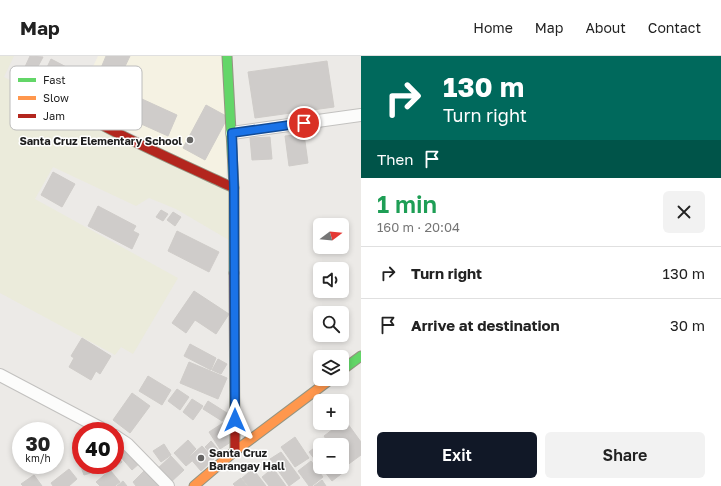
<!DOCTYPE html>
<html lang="en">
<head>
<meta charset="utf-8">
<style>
  :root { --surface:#fff; --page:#f2f2f2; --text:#222; --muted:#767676; --line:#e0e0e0; --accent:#111827 }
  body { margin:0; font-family:"Golos Text",sans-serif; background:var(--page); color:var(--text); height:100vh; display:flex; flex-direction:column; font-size:15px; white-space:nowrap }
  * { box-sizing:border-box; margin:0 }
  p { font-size:13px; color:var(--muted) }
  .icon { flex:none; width:22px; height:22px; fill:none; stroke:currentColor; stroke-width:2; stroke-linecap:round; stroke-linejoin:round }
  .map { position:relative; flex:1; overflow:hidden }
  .sheet { display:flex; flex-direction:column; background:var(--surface); width:360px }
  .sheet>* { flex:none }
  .hud { background:#00695c; color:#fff; overflow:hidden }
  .needle { width:26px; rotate:74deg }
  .controls { position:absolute; left:313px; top:162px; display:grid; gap:8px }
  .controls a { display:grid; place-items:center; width:36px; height:36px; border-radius:6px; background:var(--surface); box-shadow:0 2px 6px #0003; font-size:20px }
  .speed { position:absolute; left:12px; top:366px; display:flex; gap:8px; font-size:20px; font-weight:700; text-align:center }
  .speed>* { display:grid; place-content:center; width:52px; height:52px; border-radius:50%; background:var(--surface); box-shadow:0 2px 6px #0003; line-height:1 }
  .speed small { font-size:10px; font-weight:400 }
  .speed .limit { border:6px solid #d22; background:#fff; color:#111 }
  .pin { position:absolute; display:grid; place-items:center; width:34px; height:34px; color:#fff; margin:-17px; border:2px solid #fff; border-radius:50%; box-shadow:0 1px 4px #0007 }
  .me { position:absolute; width:44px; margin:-22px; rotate:0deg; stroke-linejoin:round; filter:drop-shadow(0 0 3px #0008) }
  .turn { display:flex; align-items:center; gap:14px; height:84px; padding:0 16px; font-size:18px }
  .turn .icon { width:52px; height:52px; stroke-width:2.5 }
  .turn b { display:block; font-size:28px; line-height:34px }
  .then { display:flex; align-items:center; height:38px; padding:0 16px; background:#0003; gap:8px; font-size:15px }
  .round { display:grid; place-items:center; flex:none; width:42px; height:42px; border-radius:6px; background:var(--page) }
  .summary { display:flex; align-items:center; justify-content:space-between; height:68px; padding:0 16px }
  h1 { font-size:24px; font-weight:600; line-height:30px; color:#1e9e55 }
  .primary-button { display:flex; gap:8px; margin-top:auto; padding:8px 16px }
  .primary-button a { flex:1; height:46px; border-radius:6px; background:var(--accent); color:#fff; font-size:16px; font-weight:600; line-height:46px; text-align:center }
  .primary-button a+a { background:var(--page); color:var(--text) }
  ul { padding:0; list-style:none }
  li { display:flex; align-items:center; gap:12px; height:52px; padding:0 16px; border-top:1px solid var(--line) }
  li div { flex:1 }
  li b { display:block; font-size:15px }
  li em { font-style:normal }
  header { display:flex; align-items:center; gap:24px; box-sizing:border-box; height:56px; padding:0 20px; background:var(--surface); border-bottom:1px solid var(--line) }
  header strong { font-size:19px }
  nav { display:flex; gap:22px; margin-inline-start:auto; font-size:14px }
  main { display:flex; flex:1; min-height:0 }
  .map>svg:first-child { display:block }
  .education { fill:#f5f2e3 }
  .farmland { fill:#ebebdb }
  .building { fill:#cfccca; stroke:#cfccc9 }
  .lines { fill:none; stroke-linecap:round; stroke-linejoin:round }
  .street-casing { stroke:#c2c1bf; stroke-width:14 }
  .fast-casing { stroke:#949481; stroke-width:11 }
  .slow-casing { stroke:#949481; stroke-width:11 }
  .jam-casing { stroke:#949481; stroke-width:11 }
  .street { stroke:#fcfcfb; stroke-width:12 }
  .fast { stroke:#63d668; stroke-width:9 }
  .slow { stroke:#ff974d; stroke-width:9 }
  .jam { stroke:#b3261e; stroke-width:9 }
  .route-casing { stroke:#114b97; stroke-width:10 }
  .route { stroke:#1a73e8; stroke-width:7 }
  .poi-dot { fill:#666564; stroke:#fff; stroke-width:1.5 }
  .labels { text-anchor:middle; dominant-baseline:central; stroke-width:3; stroke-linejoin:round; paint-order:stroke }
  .poi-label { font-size:11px; font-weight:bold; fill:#1e1e1e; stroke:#fff; text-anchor:end }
  .key { fill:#fff; stroke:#bcbcbc; stroke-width:1 }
  .key-label { font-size:11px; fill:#1e1e1e }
</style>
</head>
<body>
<header>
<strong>Map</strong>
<nav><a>Home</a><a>Map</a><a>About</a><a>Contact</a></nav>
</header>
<main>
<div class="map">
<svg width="361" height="430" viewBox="0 0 361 430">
  <rect width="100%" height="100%" fill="#eceae7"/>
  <polygon class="education" points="98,0 229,0 226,125 75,48"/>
  <polygon class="farmland" points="0,0 14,0 4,21 233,137 239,190 176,153 149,142 136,150 53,111 35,143 178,222 133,298 121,291 115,299 0,237"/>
  <g class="building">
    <polygon points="30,0 43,1 34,18 24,13"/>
    <polygon points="106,0 130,0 120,21 101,12"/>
    <polygon points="51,3 76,16 66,36 41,24"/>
    <polygon points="327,5 334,51 255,62 248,16"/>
    <polygon points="120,33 177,59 168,80 110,54"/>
    <polygon points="206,49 228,61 205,104 183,92"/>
    <polygon points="304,78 308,107 289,110 285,80"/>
    <polygon points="270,81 272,103 252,104 250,82"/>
    <polygon points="53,116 75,128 62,151 41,139"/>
    <polygon points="98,150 136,170 133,175 139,178 132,193 88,170"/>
    <polygon points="161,154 168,158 163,165 156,161"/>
    <polygon points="173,156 181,161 175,170 167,164"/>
    <polygon points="177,175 219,196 209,216 168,195"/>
    <polygon points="194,235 229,258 216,278 195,264 186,277 172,267"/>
    <polygon points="82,282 111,300 100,318 96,315 91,324 69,311 74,302 71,300"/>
    <polygon points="190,288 216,302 211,314 184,300"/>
    <polygon points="218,303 227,308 221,318 212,314"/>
    <polygon points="189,306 227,322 218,343 180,327"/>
    <polygon points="148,320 171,334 162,349 139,335"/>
    <polygon points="177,333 189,341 180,354 168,345"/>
    <polygon points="132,337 150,350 130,377 113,364"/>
    <polygon points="192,343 203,350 193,364 183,356"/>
    <polygon points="208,345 227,357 222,365 203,353"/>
    <polygon points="345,364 361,386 361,399 346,410 342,405 342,389 330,389 324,380"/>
    <polygon points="223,367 234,384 220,393 209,376"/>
    <polygon points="295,381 309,402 295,411 281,391"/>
    <polygon points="188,384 196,393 188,401 192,405 186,410 174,397"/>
    <polygon points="211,385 221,397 214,402 205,391"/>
    <polygon points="323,385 326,389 320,389 320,410 309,396"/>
    <polygon points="164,388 171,399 161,406 153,395"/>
    <polygon points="202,390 214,403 201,415 189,401"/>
    <polygon points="128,391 141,406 132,414 119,399"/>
    <polygon points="115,396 122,406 115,411 113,409 115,409"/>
    <polygon points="281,396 300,422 289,430 270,403"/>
    <polygon points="171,400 184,414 170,427 157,413"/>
    <polygon points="311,405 323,421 312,430 309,430 298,415"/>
    <polygon points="80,408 81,409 106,409 107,412 84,419"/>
    <polygon points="342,410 345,415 332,425 321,411"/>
    <polygon points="273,412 286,430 269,430 262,421"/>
    <polygon points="69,413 77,423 69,430 53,430 51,427"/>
    <polygon points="253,413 266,430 248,430 242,422"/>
    <polygon points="110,414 120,426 115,430 100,430 96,426"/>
    <polygon points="145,414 159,429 157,430 136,430 133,426"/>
    <polygon points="34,419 42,430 23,430 21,428"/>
    <polygon points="241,422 247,430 235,430 233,428"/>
    <polygon points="322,424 326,430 314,430"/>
    <polygon points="123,425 127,430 117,430"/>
  </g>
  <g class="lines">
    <g class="street-casing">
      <g id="street">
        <polyline points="232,77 361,59"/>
        <polyline points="0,319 106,375"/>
        <polyline points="115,380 127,388 168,430"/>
      </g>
    </g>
    <g class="fast-casing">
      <g id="fast">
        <polyline points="227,0 234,132 234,217"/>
        <polyline points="342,314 361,300"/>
      </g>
    </g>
    <g class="slow-casing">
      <polyline id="slow" points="194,430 235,395 331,323"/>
    </g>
    <g class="jam-casing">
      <g id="jam">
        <path d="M 81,16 C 78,22 66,40 69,47 C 76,62 211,121 234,132"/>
        <polyline points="234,217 235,395"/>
      </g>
    </g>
    <use href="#street" class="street"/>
    <use href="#fast" class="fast"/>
    <use href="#slow" class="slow"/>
    <use href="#jam" class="jam"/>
  </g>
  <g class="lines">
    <g class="route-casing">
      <polyline id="route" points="235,364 234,132 232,77 304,67"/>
    </g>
    <use href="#route" class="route"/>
  </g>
  <g class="poi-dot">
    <circle cx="190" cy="84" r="4"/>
    <circle cx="201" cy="402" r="4"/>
  </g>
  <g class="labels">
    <g class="poi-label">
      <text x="182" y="84">Santa Cruz Elementary School</text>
      <text x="209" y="396" text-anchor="start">Santa Cruz<tspan x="209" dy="13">Barangay Hall</tspan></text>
    </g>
  </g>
  <rect x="10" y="10" width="132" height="64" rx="6" class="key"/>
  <rect x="18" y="22" width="18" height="4" fill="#63d668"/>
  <rect x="18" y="40" width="18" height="4" fill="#ff974d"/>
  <rect x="18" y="58" width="18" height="4" fill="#b3261e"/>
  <g class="key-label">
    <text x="43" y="28">Fast</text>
    <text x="43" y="46">Slow</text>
    <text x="43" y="64">Jam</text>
  </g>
</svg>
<div class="controls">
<a><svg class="needle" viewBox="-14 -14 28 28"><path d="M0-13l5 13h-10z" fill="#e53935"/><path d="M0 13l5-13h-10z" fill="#767676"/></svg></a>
<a><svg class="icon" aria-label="sound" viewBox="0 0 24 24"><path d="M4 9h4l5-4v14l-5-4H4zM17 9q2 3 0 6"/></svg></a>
<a><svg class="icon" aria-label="search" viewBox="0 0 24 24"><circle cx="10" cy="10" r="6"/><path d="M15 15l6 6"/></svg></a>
<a><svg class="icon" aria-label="layers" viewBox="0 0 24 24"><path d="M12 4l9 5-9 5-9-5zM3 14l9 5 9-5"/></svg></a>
<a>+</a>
<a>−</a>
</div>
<div class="speed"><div>30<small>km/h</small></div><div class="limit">40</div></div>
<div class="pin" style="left:304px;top:67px;background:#d93025"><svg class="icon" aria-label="arrive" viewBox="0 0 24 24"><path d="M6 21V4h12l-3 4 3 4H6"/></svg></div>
<svg class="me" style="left:235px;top:364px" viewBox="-20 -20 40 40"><path d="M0-17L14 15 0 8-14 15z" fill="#1a73e8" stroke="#fff" stroke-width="4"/></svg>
</div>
<section class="sheet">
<div class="hud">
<div class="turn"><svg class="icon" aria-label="right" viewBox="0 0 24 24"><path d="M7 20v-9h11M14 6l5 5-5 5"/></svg><div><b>130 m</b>Turn right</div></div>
<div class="then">Then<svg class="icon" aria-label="arrive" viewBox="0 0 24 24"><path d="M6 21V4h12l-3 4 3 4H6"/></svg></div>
</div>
<div class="summary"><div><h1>1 min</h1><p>160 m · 20:04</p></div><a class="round"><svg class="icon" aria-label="close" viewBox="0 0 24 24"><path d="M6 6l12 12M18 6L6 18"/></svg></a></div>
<ul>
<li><svg class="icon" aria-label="right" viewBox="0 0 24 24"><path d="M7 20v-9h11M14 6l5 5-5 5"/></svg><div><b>Turn right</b></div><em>130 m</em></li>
<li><svg class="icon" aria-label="arrive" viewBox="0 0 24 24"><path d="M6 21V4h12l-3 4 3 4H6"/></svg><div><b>Arrive at destination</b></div><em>30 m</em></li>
</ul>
<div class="primary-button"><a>Exit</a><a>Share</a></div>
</section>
</main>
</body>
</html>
